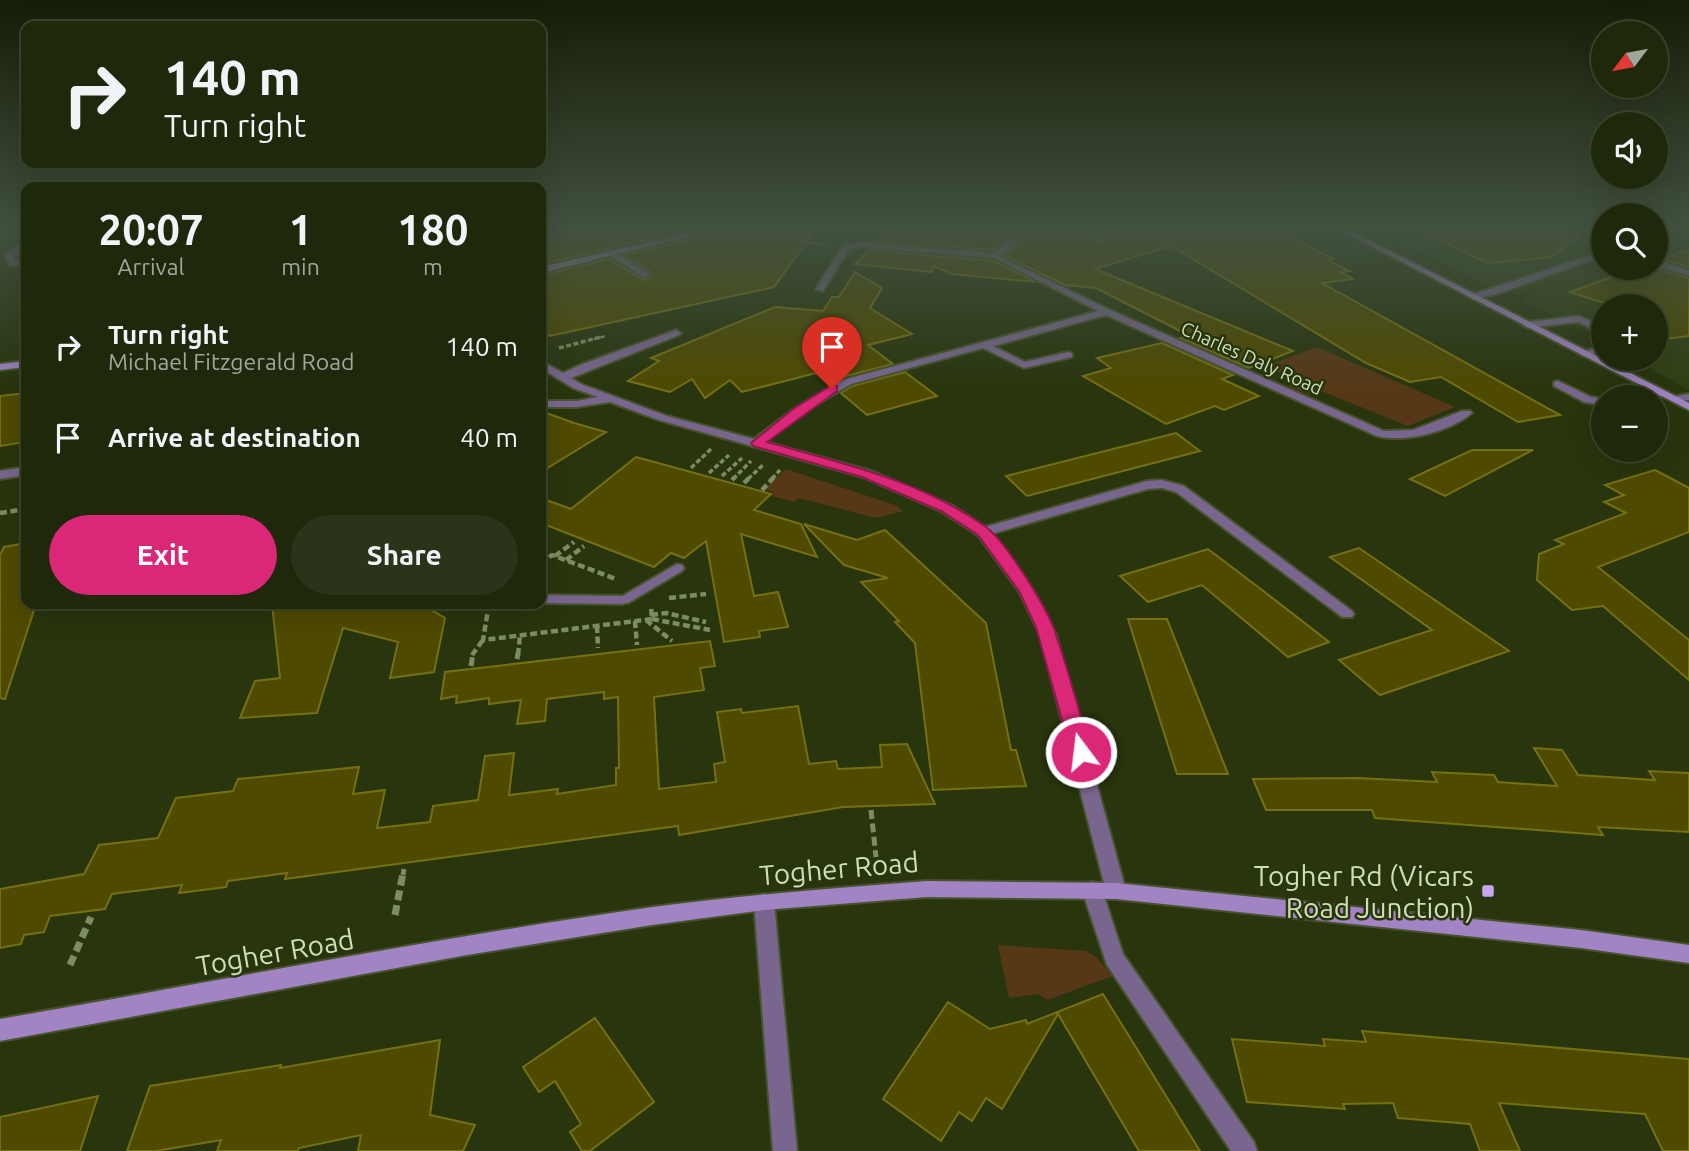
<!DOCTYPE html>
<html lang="en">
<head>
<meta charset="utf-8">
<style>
  :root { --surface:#1e280a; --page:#2b3418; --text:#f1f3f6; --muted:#a1a69c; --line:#3c442b; --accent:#db2777 }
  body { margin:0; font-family:Ubuntu,sans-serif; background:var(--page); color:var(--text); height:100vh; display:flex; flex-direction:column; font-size:26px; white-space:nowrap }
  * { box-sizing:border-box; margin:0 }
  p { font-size:23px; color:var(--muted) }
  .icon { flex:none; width:38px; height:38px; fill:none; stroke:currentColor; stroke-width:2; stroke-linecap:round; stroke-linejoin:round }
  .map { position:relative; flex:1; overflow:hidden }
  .drawer { position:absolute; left:21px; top:182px; width:525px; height:427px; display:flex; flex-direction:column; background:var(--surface); border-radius:14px; box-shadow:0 7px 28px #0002,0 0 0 2px var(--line) }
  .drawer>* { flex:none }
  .hud { position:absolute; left:21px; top:21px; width:525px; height:147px; border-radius:14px; box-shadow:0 7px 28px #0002,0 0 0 2px var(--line); background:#1e280a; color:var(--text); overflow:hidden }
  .needle { width:46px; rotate:238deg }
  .buttons { position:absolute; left:1591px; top:21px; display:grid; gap:14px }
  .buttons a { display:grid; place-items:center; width:77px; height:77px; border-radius:50%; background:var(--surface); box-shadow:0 7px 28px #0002,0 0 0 2px var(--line); font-size:35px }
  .pin { position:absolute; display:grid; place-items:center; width:60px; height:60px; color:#fff; margin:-72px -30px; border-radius:50% 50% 50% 0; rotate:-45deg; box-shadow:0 0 7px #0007 }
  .pin .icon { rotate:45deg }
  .me { position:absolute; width:77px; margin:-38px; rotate:345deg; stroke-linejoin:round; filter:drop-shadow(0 0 5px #0008) }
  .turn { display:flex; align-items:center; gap:24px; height:147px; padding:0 28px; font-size:32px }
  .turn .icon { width:91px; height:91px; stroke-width:2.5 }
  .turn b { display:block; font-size:49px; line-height:60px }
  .eta { display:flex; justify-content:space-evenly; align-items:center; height:119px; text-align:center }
  .eta b { font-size:42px; font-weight:700; line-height:49px }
  .button { display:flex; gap:14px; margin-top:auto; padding:14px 28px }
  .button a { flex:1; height:80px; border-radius:42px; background:var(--accent); color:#fff; font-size:28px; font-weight:700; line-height:80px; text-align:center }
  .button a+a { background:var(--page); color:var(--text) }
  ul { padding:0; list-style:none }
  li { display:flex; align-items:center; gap:21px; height:91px; padding:0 28px }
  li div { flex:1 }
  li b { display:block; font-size:26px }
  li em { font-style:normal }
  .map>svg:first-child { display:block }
  .built { fill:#303f12 }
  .green { fill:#563816 }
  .building { fill:#4e4a00; stroke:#757013; stroke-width:2 }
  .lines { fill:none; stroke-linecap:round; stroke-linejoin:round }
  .lane-casing { stroke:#46532c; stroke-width:4 }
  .street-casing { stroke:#46532c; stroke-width:4 }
  .secondary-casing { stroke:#46532c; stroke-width:4 }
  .path-far4 { stroke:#7d8c65; stroke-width:2.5; stroke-dasharray:4.5 2; stroke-linecap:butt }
  .path-far3 { stroke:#7d8c65; stroke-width:3.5; stroke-dasharray:5 2.5; stroke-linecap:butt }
  .path-far2 { stroke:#7d8c65; stroke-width:4.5; stroke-dasharray:7 3.5; stroke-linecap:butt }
  .path-far1 { stroke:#7d8c65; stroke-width:5; stroke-dasharray:9 4.5; stroke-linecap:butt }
  .path { stroke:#7d8c65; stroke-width:7; stroke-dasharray:10 5; stroke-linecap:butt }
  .lane { fill:#79668e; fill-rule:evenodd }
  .street { fill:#79668e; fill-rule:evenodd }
  .secondary { fill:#a283c4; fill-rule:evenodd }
  .route { fill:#db2777; stroke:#8e194d; stroke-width:2 }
  .poi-dot { fill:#c8a5ef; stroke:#28350d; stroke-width:2.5 }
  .labels { text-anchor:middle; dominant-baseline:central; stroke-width:5; stroke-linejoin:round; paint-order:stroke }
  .far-street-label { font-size:19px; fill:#cedeb8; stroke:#28350d }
  .near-street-label { font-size:28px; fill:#cedeb8; stroke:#28350d }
  .near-poi-label { font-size:28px; fill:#cedeb8; stroke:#28350d; text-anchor:end }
</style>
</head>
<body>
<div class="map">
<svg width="1689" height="1151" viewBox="0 0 1689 1151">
  <rect width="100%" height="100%" fill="#28350d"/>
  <polygon class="built" points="1369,227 1603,227 1603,268 1656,268 1656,227 1689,227 1689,390 1634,359 1656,359 1656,306 1603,306 1603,340 1521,300 1543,288 1520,296 1480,282"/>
  <g class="green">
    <polygon points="1317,347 1455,407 1408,426 1321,391 1310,395 1288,386 1296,380 1269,368 1261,371 1257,369"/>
    <polygon points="786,469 895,505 903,511 876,518 799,498 794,502 772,496 773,492 764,489"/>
    <polygon points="998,945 1086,951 1095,956 1113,976 1047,1000 1038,994 1009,998"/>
  </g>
  <g class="building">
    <polygon points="599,227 704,227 541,264 541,242"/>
    <polygon points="731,227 817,227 774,287 550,336 541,328 541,275 609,259 644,280 652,276 651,273 625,255 729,230"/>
    <polygon points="892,227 1023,227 993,250 877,242"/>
    <polygon points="1038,227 1073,227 1101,242 1109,236 1091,227 1271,227 1333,259 1328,260 1349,271 1340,272 1353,279 1322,283 1560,415 1518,422 1441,377 1410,382 1366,363 1171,246 1095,269 1293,351 1249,368 1181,338 1190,336 1096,288 1065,285 1005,256"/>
    <polygon points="1413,227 1589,227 1552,257 1487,263"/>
    <polygon points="1689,249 1689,267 1662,259"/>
    <polygon points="869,250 993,261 1036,282 952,274 934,266 931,272 855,264"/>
    <polygon points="1637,268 1654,268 1689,278 1689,336 1656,340 1656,306 1613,306 1570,292"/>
    <polygon points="855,272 882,288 870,308 912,334 868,345 893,364 842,377 830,385 816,373 742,392 730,380 705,398 692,379 670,392 628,381 659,361 651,358 775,307 823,311 832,297 839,297"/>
    <polygon points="1162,343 1233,375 1222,379 1259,396 1224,410 1215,406 1166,424 1083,376 1111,368 1097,358"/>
    <polygon points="905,372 937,396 867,415 841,393 852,386"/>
    <polygon points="26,393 26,442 0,446 0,396"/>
    <polygon points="541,411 574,423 606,432 541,472"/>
    <polygon points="1176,433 1200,451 1027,496 1006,476"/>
    <polygon points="1472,450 1533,450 1445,496 1410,479"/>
    <polygon points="636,457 771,494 754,510 801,524 817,557 741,534 754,596 778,592 788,627 759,631 760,637 724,642 706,541 684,558 671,553 654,567 541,523 541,498 571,509"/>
    <polygon points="1655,470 1689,488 1689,532 1598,567 1689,640 1689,680 1603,606 1572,610 1537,580 1539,554 1564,544 1555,540 1626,513 1604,502 1624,495 1605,485"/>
    <polygon points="804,524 857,540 885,530 986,623 1011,750 1016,750 1026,786 933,790 915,643 895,622 899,621 861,582 888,578 844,565"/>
    <polygon points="26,543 26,604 36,604 5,699 0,698 0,555 4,547"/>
    <polygon points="1359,548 1509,651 1380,695 1339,660 1432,630 1330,557"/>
    <polygon points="1208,549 1266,593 1329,642 1288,657 1202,585 1148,602 1120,576"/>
    <polygon points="272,604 421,604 445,618 434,672 390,678 398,642 343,628 317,713 240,718 255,681 280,678"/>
    <polygon points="1128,619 1167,619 1228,774 1177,774"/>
    <polygon points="710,641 715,666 700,668 704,690 654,697 659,789 716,782 714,764 725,762 717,712 741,709 742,713 798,706 809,764 836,761 838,769 882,767 880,745 907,744 935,804 843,807 679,835 678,826 285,879 287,873 228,881 226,887 179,893 182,885 112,894 105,909 50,916 44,932 24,935 21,944 0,948 0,889 84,874 99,845 158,838 176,798 233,791 238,779 359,767 353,794 385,790 377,828 430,822 433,806 478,800 485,756 514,753 509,795 558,789 557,794 616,785 616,768 619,768 618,697 604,699 604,692 547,699 545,721 517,724 521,700 489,704 489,698 456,703 457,696 441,699 445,672"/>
    <polygon points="1534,748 1562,750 1578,775 1655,780 1649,771 1689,773 1689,832 1598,827 1603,835 1375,818 1372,810 1266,810 1253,779 1358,778 1437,782 1432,772 1494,775 1498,782 1557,786"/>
    <polygon points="1103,994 1200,1151 1139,1151 1058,1014 1002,1109 986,1098 972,1121 959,1112 941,1141 883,1099 948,1002 990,1029 1026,1020 1027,1024"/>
    <polygon points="595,1018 654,1102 590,1151 582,1151 570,1132 581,1124 555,1081 539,1092 523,1067"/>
    <polygon points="1362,1031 1689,1059 1689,1151 1663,1151 1645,1114 1499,1103 1520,1151 1480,1151 1470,1124 1398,1118 1393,1103 1343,1104 1345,1109 1247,1102 1232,1039 1325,1046 1323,1039 1366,1042"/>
    <polygon points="440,1040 430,1115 475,1125 463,1151 358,1151 361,1135 299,1148 298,1151 217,1151 221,1140 156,1151 127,1151 150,1086 281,1065 280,1068"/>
    <polygon points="98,1096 80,1151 0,1151 0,1117"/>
  </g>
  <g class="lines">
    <g class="lane-casing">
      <g id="lane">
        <polygon points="608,251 614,251 650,275 643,277 608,255"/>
        <polygon points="1656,260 1689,270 1689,276 1656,266"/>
        <polygon points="1579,316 1603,327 1603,334 1578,322 1528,328 1523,325 1528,322"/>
        <polygon points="1603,346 1603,352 1583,356 1578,353"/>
        <polygon points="1558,381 1591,397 1603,399 1603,405 1584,402 1554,386 1554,382"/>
        <polygon points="1664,391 1668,392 1668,396 1633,397 1638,394"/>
        <polygon points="1689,394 1689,400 1674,402 1669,399 1670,397"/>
        <polygon points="677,564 682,565 684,568 682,571 628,603 618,603 616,600"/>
        <polygon points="1092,882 1099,884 1102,890 1123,954 1254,1142 1257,1151 1231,1151 1107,965 1082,890 1085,884"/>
      </g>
    </g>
    <g class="street-casing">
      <g id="street">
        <path d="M 1027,227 L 1036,227 L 1001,256 L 1003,258 L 1110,310 L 1384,431 L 1413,430 L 1462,411 L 1470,411 L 1472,413 C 1449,432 1405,443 1377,436 L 1106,315 L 993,346 L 1025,362 L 1068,352 L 1072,353 L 1072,357 L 1024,368 L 983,348 L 851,384 L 802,413 L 765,442 L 871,471 L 951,505 L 985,527 L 1147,481 L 1162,480 L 1184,486 L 1352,611 L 1354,614 L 1352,617 L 1342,617 L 1176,492 L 1162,488 L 1148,489 L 991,534 L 1033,590 L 1056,635 L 1126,891 L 1123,897 L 1116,899 L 1109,897 L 1106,891 L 1040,635 L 1019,591 L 978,535 L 941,511 L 863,477 L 659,420 L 610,402 L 577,407 L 541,407 L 541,401 L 577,401 L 598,397 L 573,388 L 541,368 L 541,361 L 563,373 L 580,365 L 676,330 L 681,333 L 679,335 L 571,378 L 581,384 L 667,416 L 754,439 L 794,409 L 843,380 L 1098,311 L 994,258 L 861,247 L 849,249 L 823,291 L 816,289 L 843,245 L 861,243 L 994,253 Z"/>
        <polygon points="1075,227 1085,227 1107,237 1100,239"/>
        <polygon points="1673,227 1684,227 1656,237 1656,233"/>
        <polygon points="23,241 26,241 26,247 13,257 16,260 26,261 26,265 10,265 5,256"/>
        <polygon points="1603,251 1603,256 1497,294 1473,299 1468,296"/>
        <polygon points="26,467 26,475 0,479 0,471"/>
        <polygon points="541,595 623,596 630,600 623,604 541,603"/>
        <polygon points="764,894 771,896 774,902 797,1151 773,1151 754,902 757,896"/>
      </g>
    </g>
    <g class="secondary-casing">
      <g id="secondary">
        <polygon points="715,227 728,227 541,273 541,267"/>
        <polygon points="1334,227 1343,227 1689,403 1689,410"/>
        <polygon points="26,361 26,367 0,370 0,364"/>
        <path d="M 927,881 L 1116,883 L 1581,930 L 1689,945 L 1689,963 L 1581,948 L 1116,899 L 927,897 L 764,910 L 652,925 L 467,955 L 0,1041 L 0,1019 C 217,981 434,938 653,907 C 744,895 835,888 927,881 Z"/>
      </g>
    </g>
    <g class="path-far4">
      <polyline points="777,227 801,241 827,245"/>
      <polyline points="594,339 606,336"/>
    </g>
    <g class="path-far3">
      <polyline points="559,348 601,337"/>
      <polyline points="691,468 711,449"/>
      <polyline points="709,473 729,455"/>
      <polyline points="722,476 742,458"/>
      <polyline points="733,479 751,461"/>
      <polyline points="748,479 764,464"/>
      <polyline points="772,479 780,470"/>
    </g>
    <g class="path-far2">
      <polyline points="732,480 735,477"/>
      <polyline points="744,483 750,477"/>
      <polyline points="762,490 774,477"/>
      <polyline points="0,513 19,510"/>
      <polyline points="555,556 574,542"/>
      <polyline points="566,560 584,546"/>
      <polyline points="541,564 552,555 616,579"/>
      <polyline points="669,598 706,594"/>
      <polyline points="489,604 483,640 652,619 651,607"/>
      <polyline points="651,615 666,613 706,622"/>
      <polyline points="652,619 710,630"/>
      <polyline points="646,620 672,641"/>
      <polyline points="635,621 637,645"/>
      <polyline points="597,626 598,648"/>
      <polyline points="472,655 483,640"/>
      <polyline points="518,655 520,635"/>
    </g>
    <g class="path-far1">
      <polyline points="517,659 518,653"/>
      <polyline points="471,666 473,653"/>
      <polyline points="871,810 876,857"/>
      <polyline points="403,875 404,869"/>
    </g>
    <g class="path">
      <polyline points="395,915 403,873"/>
      <polyline points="70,965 91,917"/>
    </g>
    <use href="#lane" class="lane"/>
    <use href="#street" class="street"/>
    <use href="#secondary" class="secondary"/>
  </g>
  <linearGradient id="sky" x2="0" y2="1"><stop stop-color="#161d07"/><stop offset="0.59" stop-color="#425140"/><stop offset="1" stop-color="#425140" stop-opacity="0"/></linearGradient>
  <rect width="1689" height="388" fill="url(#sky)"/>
  <path class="route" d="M 832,385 L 837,386 L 837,391 L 767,442 C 842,463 922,481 986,527 C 1006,542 1045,605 1054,629 C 1068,669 1079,711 1091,752 L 1088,757 L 1081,760 L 1074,757 L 1071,752 L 1036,627 L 1019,591 L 978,535 L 941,511 L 862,477 L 753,446 L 751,443 L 793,409 Z"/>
  <rect class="poi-dot" x="1481" y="884" width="14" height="14" rx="3.5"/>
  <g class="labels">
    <g class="far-street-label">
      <text transform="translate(1252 358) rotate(24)">Charles Daly Road</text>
    </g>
    <g class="near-street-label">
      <text transform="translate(839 868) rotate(-5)">Togher Road</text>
      <text transform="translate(275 952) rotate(-10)">Togher Road</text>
    </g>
    <g class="near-poi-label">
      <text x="1474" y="875">Togher Rd (Vicars<tspan x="1474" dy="32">Road Junction)</tspan></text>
    </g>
  </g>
</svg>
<div class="buttons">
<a><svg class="needle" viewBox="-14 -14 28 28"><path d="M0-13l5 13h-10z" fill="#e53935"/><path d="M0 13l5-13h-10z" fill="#a1a69c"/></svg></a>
<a><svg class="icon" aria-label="sound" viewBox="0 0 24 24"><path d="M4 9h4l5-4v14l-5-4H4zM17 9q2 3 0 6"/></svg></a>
<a><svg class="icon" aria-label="search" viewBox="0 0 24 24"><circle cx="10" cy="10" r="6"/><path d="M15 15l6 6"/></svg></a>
<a>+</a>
<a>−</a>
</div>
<div class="pin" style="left:832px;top:389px;background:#d93025"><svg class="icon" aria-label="arrive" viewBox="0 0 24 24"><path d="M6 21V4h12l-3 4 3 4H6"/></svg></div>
<svg class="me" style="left:1081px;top:752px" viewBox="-20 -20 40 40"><circle r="17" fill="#db2777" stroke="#fff" stroke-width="3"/><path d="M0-11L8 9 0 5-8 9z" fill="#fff"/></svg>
<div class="hud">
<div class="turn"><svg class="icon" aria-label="right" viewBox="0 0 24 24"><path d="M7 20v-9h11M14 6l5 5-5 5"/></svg><div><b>140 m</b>Turn right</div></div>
</div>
<section class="drawer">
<div class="eta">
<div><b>20:07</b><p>Arrival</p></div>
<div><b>1</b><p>min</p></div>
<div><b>180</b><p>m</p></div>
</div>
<ul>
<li><svg class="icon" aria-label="right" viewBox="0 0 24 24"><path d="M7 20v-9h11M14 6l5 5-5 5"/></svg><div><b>Turn right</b><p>Michael Fitzgerald Road</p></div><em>140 m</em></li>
<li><svg class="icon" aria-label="arrive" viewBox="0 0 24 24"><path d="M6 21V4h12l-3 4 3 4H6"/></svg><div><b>Arrive at destination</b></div><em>40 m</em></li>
</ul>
<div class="button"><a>Exit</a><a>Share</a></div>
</section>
</div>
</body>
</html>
